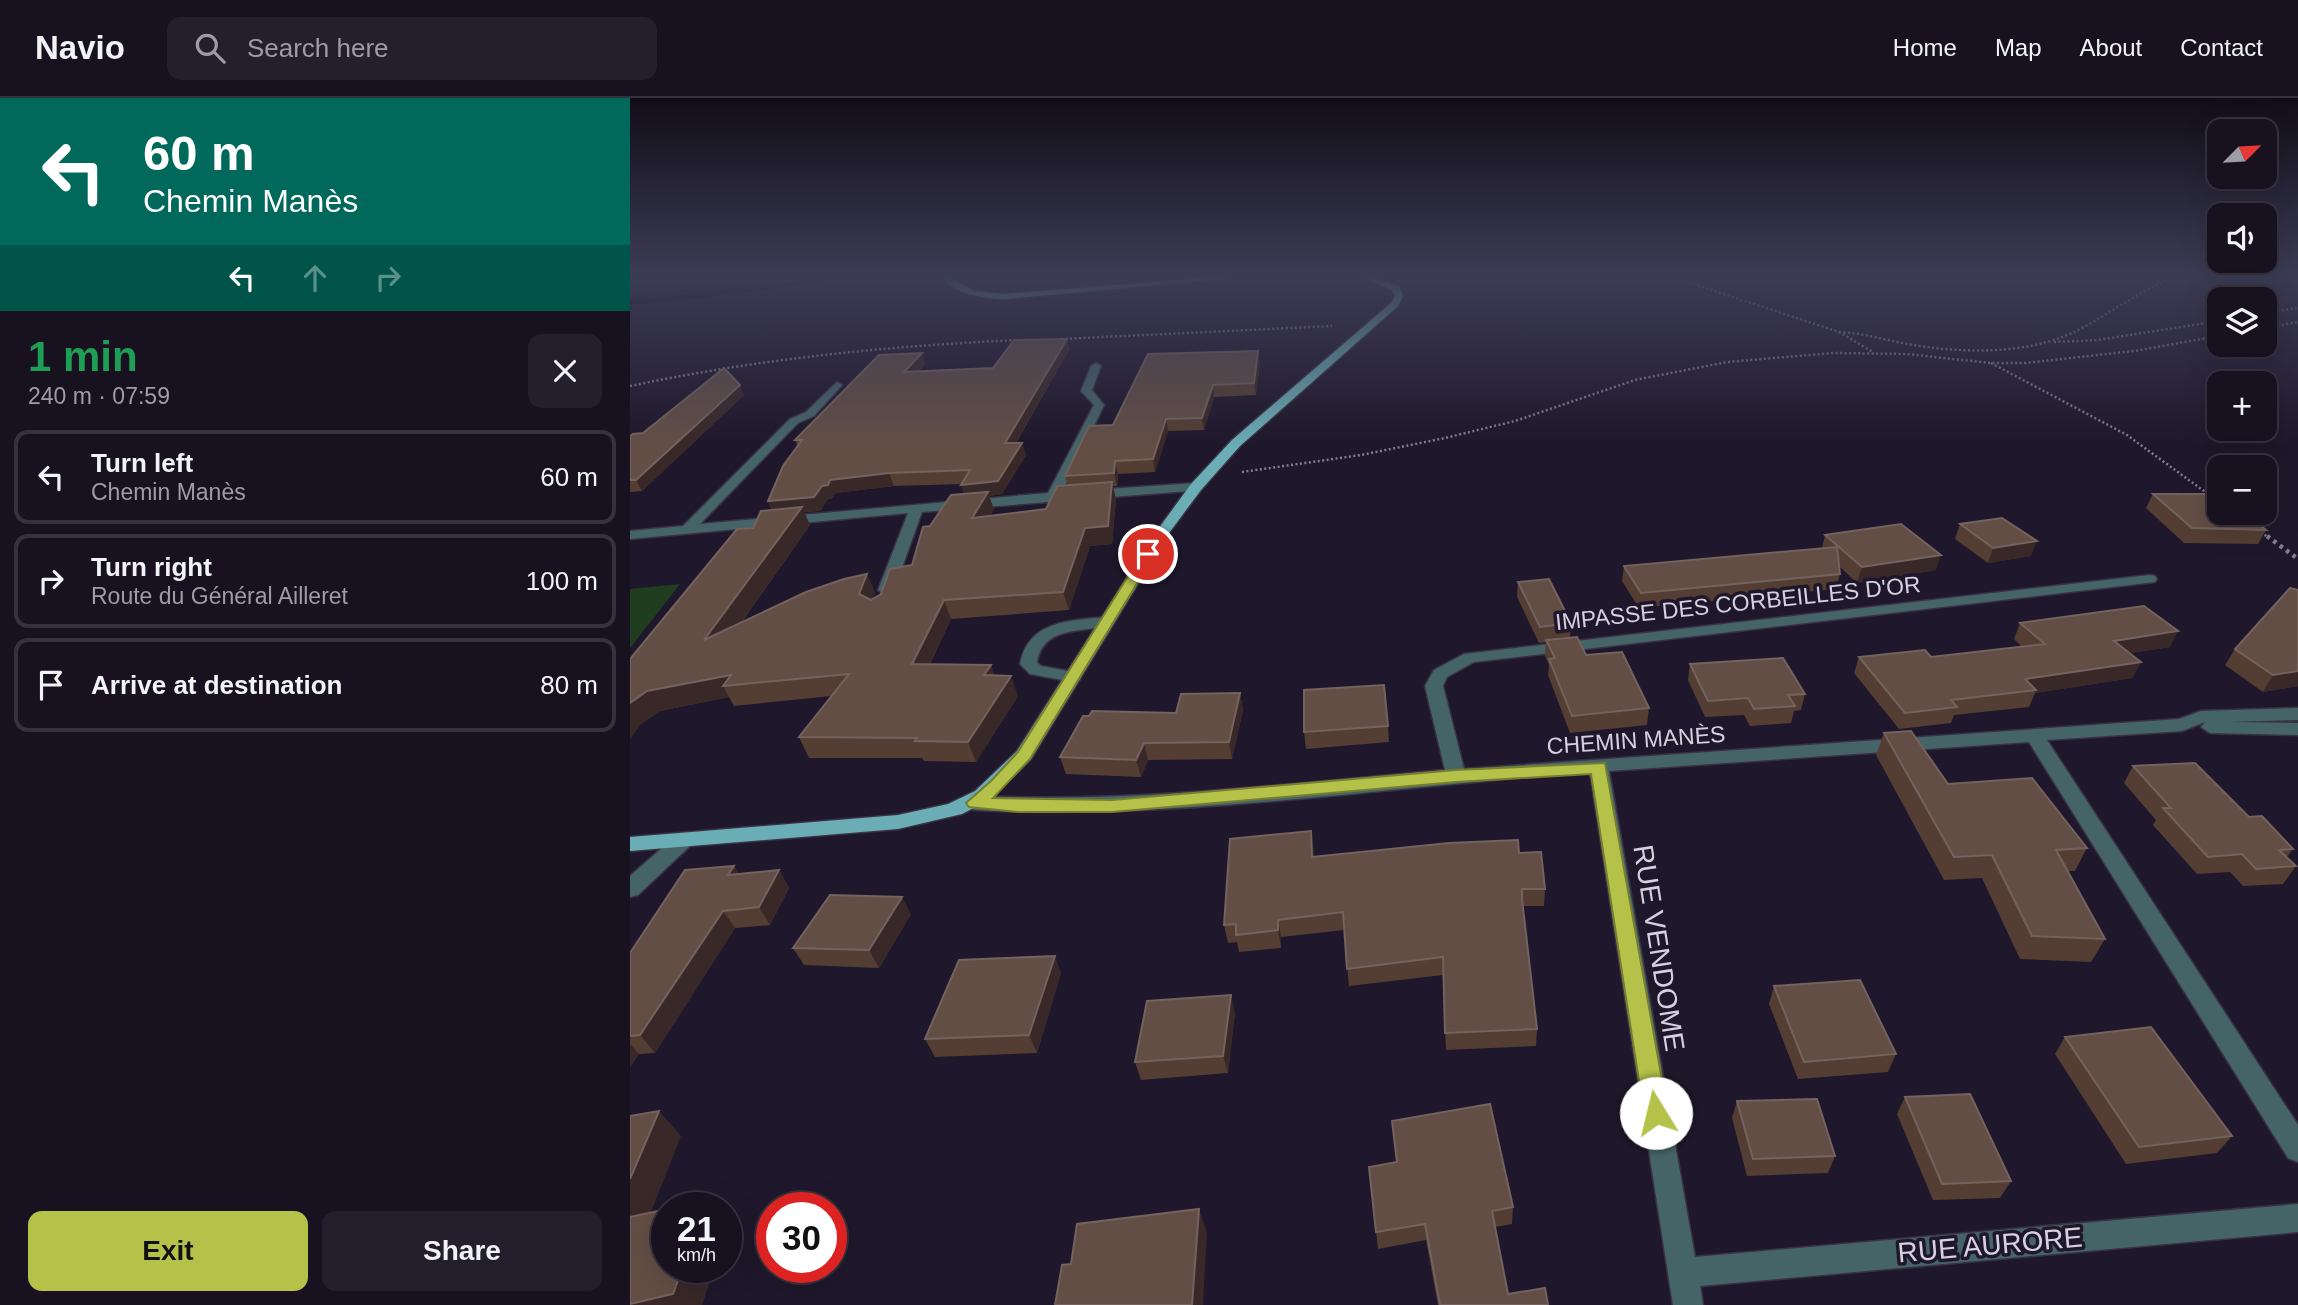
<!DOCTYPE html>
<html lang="en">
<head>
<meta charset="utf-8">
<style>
  :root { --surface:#171120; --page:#241f2d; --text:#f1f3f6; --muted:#9e9da5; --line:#36313e; --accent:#b5c249 }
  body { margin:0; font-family:Helvetica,sans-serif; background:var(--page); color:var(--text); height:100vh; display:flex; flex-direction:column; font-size:26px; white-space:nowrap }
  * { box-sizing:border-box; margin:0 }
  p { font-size:23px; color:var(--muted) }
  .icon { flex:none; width:38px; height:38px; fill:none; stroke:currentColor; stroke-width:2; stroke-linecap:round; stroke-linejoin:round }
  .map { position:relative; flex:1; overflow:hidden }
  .details { display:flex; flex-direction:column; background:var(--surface); width:630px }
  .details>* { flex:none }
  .banner { background:#00695c; color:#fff; overflow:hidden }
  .needle { width:46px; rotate:66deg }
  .controls { position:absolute; left:1577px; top:21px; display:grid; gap:14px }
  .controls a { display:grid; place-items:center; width:70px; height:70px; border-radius:14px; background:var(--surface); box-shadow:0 7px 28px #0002,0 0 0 2px var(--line); font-size:35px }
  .speed { position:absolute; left:21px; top:1094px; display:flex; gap:14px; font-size:35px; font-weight:700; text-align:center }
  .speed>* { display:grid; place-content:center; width:91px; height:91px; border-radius:50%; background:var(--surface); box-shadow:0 7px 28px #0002,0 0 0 2px var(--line); line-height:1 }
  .speed small { font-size:18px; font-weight:400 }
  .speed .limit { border:10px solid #d22; background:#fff; color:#111 }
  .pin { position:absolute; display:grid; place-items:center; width:60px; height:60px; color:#fff; margin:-30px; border:4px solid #fff; border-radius:50%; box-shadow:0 2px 7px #0007 }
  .me { position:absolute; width:77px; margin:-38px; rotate:351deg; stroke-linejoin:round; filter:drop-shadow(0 0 5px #0008) }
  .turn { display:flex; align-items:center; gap:24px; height:147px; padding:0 28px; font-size:32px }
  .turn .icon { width:91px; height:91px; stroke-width:2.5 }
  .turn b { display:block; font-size:49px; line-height:60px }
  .lanes { display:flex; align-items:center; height:66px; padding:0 28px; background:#0003; justify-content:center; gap:35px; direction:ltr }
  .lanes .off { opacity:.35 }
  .round { display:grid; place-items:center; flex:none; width:74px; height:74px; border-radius:14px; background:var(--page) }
  .summary { display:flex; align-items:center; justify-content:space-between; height:119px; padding:0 28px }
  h1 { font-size:42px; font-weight:700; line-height:52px; color:#1e9e55 }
  .button { display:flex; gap:14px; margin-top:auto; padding:14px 28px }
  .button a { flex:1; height:80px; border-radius:14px; background:var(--accent); color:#111; font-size:28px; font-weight:700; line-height:80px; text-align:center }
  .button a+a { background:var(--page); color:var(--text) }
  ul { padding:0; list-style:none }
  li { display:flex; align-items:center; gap:21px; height:94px; margin:0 14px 10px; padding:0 14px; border:4px solid var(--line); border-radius:14px }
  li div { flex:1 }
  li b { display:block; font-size:26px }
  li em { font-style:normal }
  header { display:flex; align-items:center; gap:42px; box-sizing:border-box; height:98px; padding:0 35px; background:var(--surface); border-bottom:2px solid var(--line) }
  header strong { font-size:33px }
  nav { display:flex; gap:38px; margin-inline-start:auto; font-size:24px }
  .search { width:490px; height:63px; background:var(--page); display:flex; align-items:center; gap:18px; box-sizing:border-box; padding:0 24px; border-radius:14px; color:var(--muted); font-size:26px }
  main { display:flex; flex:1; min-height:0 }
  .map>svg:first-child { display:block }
  .green { fill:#213d20 }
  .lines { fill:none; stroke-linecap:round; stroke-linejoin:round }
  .stream { stroke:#000909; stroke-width:5 }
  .minor-casing { stroke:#393144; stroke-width:3 }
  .major-casing { stroke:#393144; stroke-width:3 }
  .path-far1 { stroke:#837d8e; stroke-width:2.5; stroke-dasharray:2 2.5; stroke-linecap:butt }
  .path { stroke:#837d8e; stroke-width:4.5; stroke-dasharray:3.5 4.5; stroke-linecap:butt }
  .minor { fill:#456468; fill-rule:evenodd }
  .major { fill:#6badb5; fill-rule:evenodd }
  .wall { fill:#543e33; fill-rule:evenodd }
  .shaded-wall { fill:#392828 }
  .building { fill:#624e45; stroke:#74625e; stroke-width:2 }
  .route { fill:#b5c249; stroke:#767e2f; stroke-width:2 }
  .labels { text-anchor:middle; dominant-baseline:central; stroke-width:7; stroke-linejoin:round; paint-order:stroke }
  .street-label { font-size:23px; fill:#d6d1df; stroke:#1f172b }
  .near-street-label { font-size:28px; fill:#d6d1df; stroke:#1f172b }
</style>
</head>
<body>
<header>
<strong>Navio</strong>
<div class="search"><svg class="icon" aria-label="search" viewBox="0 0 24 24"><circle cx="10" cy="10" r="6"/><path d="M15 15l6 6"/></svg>Search here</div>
<nav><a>Home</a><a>Map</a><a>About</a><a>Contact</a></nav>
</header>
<main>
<section class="details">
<div class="banner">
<div class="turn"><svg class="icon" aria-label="left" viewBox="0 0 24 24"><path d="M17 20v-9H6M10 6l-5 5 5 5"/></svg><div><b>60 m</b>Chemin Manès</div></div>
<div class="lanes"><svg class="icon" aria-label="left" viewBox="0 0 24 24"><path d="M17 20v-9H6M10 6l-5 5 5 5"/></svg><svg class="icon off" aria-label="ahead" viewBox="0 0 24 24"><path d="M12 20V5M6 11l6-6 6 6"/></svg><svg class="icon off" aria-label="right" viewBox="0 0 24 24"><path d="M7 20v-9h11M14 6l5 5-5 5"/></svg></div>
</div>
<div class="summary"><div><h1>1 min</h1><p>240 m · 07:59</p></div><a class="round"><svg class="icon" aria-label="close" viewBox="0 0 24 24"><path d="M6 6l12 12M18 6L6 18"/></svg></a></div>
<ul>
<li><svg class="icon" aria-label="left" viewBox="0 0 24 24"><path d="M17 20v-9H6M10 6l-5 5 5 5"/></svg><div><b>Turn left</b><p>Chemin Manès</p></div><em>60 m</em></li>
<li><svg class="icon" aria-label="right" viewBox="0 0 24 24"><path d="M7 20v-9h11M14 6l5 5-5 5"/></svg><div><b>Turn right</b><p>Route du Général Ailleret</p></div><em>100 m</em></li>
<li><svg class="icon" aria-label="arrive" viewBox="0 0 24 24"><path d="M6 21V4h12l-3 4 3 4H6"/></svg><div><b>Arrive at destination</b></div><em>80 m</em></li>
</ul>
<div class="button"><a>Exit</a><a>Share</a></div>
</section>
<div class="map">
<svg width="1668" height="1207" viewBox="0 0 1668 1207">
  <rect width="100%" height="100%" fill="#1f172b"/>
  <polygon class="green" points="50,486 0,550 0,491"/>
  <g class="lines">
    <path class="stream" d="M 0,204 C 71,200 142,187 213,179"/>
    <g class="minor-casing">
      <g id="minor">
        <polygon points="466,265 471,268 462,292 474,307 432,394 566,385 571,386 571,392 292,414 264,492 256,497 248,492 278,415 0,441 0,433 53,428 160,321 176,314 207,284 212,287 184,318 168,325 70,426 418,395 464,307 451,293 461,268"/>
        <path d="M 1520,477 L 1525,478 L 1527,481 L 1525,484 L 844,564 L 817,579 L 813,588 L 834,671 L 1549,621 L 1571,613 L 1668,610 L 1668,622 L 1600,624 L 1668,625 L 1668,637 L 1580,635 L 1571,629 L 1575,624 L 1552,633 L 1417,642 L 1668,1027 L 1668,1064 L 1658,1060 L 1399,644 L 979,673 L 1065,1159 L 1668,1106 L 1668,1134 L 1070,1188 L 1073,1207 L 1043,1207 L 960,674 C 756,689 551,722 345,712 L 338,710 L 335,705 L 338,700 L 345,698 C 503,705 658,686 815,672 L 795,588 L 804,572 L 834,556 Z"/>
        <path d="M 476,519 L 484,524 L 482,527 C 452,535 414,527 407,564 L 411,568 L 449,575 L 451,579 L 449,583 L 443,584 L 400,576 L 390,566 C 399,522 439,523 476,519 Z"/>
        <polygon points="54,735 61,737 64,742 61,747 8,797 0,799 0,778 47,737"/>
      </g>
    </g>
    <g class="major-casing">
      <g id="major">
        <path d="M 311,179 L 320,179 L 344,193 L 374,196 L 584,179 L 612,179 L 374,201 C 351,200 328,197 311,179 Z"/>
        <polygon points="732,179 743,179 769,188 773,198 768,208 610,348 571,392 539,435 401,661 359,702 332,716 268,731 0,753 0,739 268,717 318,706 345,693 387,653 526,434 561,386 602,342 761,205 765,198 762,192"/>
      </g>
    </g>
    <g class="path-far1">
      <polyline points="1042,179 1209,234 1243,254"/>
      <polyline points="1634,215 1668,210"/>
      <polyline points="1634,230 1668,224"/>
      <path d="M 1209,234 C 1233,235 1255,242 1278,246 C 1321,254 1375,256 1417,244 C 1465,231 1500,194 1547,179"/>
      <polyline points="431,241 702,228"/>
      <polyline points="1424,244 1468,242 1589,223"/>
      <polyline points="1361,265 1497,337 1589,404"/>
      <path d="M 0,288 C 128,261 257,248 388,242"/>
      <polyline points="612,374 731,357 815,340 885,323 1005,282 1097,264 1203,255 1277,256 1360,265 1395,265 1504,253 1589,238"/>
      <polyline points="1631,434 1639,440"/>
    </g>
    <polyline class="path" points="1637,438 1668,461"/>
    <use href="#minor" class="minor"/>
    <use href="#major" class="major"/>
  </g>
  <g class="wall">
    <path d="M 437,241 L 439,252 L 386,345 L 392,345 L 396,357 L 372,396 L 359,398 L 364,411 L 360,418 L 416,411 L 438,388 L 435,378 L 483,327 L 628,253 L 630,264 L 626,297 L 584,299 L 574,332 L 538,333 L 525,374 L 488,376 L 487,388 L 483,388 L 486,401 L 482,446 L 460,448 L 439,512 L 321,521 L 300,566 L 361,567 L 364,577 L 388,598 L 346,664 L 294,663 L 292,660 L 179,660 L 169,639 L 201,598 L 104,608 L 99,599 L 30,613 L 11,626 L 123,430 L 142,412 L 138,403 L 168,349 L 165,342 L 295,266 L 289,273 L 363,270 ZM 332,386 L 334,396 L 300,428 L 282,467 L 251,496 L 242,502 L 245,495 L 237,476 L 111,525 L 180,427 L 174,414 L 190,413 L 198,401 L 203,400 L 205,395 L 264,388 Z"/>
    <polygon points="114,297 12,393 0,394 0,338 13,335"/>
    <polygon points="1523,396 1636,432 1628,446 1554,445 1516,410"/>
    <polygon points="1330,426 1401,458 1358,465 1325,441"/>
    <polygon points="1195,437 1306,472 1227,485 1209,468 1210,476 1206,491 1009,510 992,483 994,468 1192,450"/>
    <polygon points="888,484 941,525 940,540 956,557 1019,610 1017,627 940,635 918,577 919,567 915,558 916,544 909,545 887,499"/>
    <polygon points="1390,525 1540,549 1500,555 1511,564 1502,580 1405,595 1399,609 1324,617 1321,625 1269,631 1224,575 1229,559 1301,559 1392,549 1384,541"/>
    <polygon points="1605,551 1668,588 1633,594 1595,567"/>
    <polygon points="1060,566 1175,596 1171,612 1164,613 1161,625 1120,628 1114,617 1075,619 1058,582"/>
    <polygon points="610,595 613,612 602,661 518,662 511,679 436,676 430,659 546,615"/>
    <polygon points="758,628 759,644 676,651 674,634"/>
    <polygon points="1254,635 1318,686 1457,750 1445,773 1438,773 1475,841 1461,864 1390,861 1352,780 1314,782 1246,657"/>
    <polygon points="1503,668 1619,719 1663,751 1657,759 1666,768 1653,786 1613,788 1600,774 1567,776 1523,727 1526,722 1494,685"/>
    <polygon points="684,751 684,759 889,755 915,791 914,808 893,808 907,931 906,948 816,952 813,877 719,888 714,832 651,839 651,850 609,854 607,844 598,845 594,827"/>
    <polygon points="104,768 109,776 149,772 159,790 140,827 105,830 25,955 9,956 0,969 0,855"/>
    <polygon points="281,816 249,870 174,867 163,850"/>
    <polygon points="431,875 407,955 305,959 295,941"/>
    <polygon points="1144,888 1266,956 1258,974 1168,981 1139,906"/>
    <polygon points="605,914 598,975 511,982 505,964"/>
    <polygon points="1435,939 1602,1038 1587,1055 1496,1066 1425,956"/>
    <polygon points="1275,999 1381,1083 1370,1100 1303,1102 1267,1016"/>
    <polygon points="1107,1003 1205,1058 1198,1075 1117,1078 1102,1020"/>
    <polygon points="762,1023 883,1109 882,1126 865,1129 878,1196 918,1207 808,1207 796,1142 748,1151 739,1069 766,1064"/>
  </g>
  <g class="shaded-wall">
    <polygon points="437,241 439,252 378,358 375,345"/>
    <polygon points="628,253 630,264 626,297 624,285"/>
    <polygon points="292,255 295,266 278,285 274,274"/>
    <polygon points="110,287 114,297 12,393 6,382"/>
    <polygon points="583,287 584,299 574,332 572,320"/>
    <polygon points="536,321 538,333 525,374 523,361"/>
    <polygon points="392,345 396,357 372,396 359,398 364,411 348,437 331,387"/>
    <polygon points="485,363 488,376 487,388 484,375"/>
    <polygon points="259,375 264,388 205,395 203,400 198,401 190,413 174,414 180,427 84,562 74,542 145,417 138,403 192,388 200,382"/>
    <polygon points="482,384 486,401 482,446 460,448 439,512 433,494 455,430"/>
    <polygon points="1407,443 1401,458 1358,465 1363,450"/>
    <polygon points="1311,457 1306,472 1227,485 1232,469"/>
    <polygon points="237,476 245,495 238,515 229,496"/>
    <polygon points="314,502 321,521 290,585 282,566"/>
    <polygon points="1548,533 1540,549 1476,559 1484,543"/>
    <polygon points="1511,564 1502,580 1405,595 1406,592 1395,581"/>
    <polygon points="361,567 368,587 354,577"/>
    <polygon points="1668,573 1668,588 1633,594 1643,577"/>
    <polygon points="101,577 93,588 99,599 30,613 11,626 0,641 0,605 17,593"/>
    <polygon points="381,578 388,598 346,664 338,644"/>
    <polygon points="610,595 613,612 602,661 599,644"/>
    <polygon points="514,645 518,662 511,679 506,662"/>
    <polygon points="681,733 684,751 684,777 682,759"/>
    <polygon points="104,768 115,785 98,777"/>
    <polygon points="149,772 159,790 140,827 129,809"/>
    <polygon points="272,799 281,816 249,870 239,852"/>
    <polygon points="93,813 105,830 25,955 10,937"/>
    <polygon points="648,822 651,839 651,850 648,832"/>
    <polygon points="425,858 431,875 407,955 399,937"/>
    <polygon points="601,897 605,914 598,975 593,958"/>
    <polygon points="0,946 9,956 0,969"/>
    <polygon points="29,1013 51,1038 8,1147 0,1139 0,1081"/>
    <polygon points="77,1103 83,1110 75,1110"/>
    <polygon points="569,1111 577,1135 573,1207 562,1207"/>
    <polygon points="96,1123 100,1127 96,1137"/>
    <polygon points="53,1169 85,1169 72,1207 0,1207"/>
  </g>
  <g class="building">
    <polygon points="437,241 375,345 392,345 368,383 331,387 340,372 259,375 200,382 198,387 192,388 184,399 138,403 153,368 172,342 165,342 249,257 292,255 274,274 363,270 384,242"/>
    <polygon points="628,253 624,285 583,287 572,320 536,321 523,361 485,363 484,375 435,378 459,328 483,327 518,256"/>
    <polygon points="94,270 110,287 6,382 0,382 0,338 3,336 13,335"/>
    <polygon points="482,384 478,428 455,430 433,494 314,502 282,566 361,567 354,577 381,578 338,644 285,643 287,640 169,639 219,576 93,588 101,577 17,593 0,605 0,561 107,431 123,430 131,413 172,409 74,542 176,494 214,481 237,476 229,496 241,502 251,496 260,471 282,467 293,429 300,428 321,397 358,394 342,420 416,411 427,388"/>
    <polygon points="1523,396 1589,396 1589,415 1615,415 1636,432 1562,430"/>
    <polygon points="1372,420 1407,443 1363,450 1330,426"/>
    <polygon points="1271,426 1311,457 1232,469 1195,437"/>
    <polygon points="1207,449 1210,476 1011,495 994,468"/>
    <polygon points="919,481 941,525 910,529 888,484"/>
    <polygon points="1660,490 1668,492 1668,573 1643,577 1605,551"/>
    <polygon points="1514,508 1548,533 1484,543 1511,564 1395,581 1406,592 1321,602 1327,609 1275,615 1229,559 1295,552 1301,559 1415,546 1390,525"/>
    <polygon points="947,539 956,557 992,554 1019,610 942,618 919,561 925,560 916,542"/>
    <polygon points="1153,560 1175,596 1158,597 1165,608 1124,611 1118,600 1078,603 1060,566"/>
    <polygon points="754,587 758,628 674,634 674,592"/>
    <polygon points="610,595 599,644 514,645 506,662 430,659 453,618 459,618 462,613 546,615 551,596"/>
    <polygon points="1281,633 1318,686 1402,680 1457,750 1426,752 1475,841 1402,838 1362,757 1324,759 1254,635"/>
    <polygon points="1565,665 1619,719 1632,718 1663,751 1649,752 1666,768 1626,771 1612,756 1578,759 1533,710 1541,710 1503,668"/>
    <polygon points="681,733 682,759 819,745 888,742 889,755 911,754 915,791 892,791 892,801 907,931 815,935 813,859 717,871 713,814 648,822 648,832 606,837 606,826 594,827 600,741"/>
    <polygon points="104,768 98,777 149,772 129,809 93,813 10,937 0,938 0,855 55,772"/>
    <polygon points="200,797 272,799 239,852 163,850"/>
    <polygon points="425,858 399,937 295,941 329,862"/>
    <polygon points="1230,882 1266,956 1174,964 1144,888"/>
    <polygon points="601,897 593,958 505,964 517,903"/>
    <polygon points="1521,929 1602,1038 1509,1049 1435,939"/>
    <polygon points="1340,996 1381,1083 1312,1086 1275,999"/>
    <polygon points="1187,1001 1205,1058 1123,1061 1107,1003"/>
    <polygon points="860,1006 883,1109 862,1113 878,1196 915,1190 918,1207 810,1207 795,1126 746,1134 739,1069 767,1064 762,1023"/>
    <polygon points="29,1013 0,1081 0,1018"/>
    <polygon points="77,1103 75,1110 45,1110"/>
    <polygon points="37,1111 37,1169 53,1169 43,1196 0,1206 0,1119"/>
    <polygon points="569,1111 562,1207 425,1207 432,1167 441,1166 447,1126"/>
  </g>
  <linearGradient id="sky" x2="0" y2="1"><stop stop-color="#110d18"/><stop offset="0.51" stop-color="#3c3c55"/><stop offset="1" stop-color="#3c3c55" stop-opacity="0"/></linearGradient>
  <rect width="1668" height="348" fill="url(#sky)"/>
  <polygon class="route" points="518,453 525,456 400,661 363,700 482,702 826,672 975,665 1038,1015 1035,1023 1026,1026 1018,1023 1014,1015 961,676 826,684 482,714 388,714 339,709 336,705 361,683 388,654 512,456"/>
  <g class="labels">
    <g class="street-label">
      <text transform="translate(1108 505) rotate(-6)">IMPASSE DES CORBEILLES D'OR</text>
      <text transform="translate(1006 642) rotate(-4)">CHEMIN MANÈS</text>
    </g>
    <g class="near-street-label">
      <text transform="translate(1029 850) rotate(81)">RUE VENDOME</text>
      <text transform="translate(1360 1147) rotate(-5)">RUE AURORE</text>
    </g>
  </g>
</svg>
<div class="controls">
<a><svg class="needle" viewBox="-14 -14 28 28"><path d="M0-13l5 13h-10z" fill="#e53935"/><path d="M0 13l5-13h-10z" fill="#9e9da5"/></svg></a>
<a><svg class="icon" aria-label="sound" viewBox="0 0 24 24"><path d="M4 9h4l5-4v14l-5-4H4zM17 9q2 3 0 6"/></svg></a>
<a><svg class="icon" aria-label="layers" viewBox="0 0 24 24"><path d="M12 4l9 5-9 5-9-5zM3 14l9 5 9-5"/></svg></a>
<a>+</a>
<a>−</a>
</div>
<div class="speed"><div>21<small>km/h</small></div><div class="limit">30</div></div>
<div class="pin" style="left:518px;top:456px;background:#d93025"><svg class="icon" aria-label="arrive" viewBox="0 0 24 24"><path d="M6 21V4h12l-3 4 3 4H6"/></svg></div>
<svg class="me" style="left:1026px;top:1015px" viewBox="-20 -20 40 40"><circle r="19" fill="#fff"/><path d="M0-13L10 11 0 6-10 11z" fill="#b5c249"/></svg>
</div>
</main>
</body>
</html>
